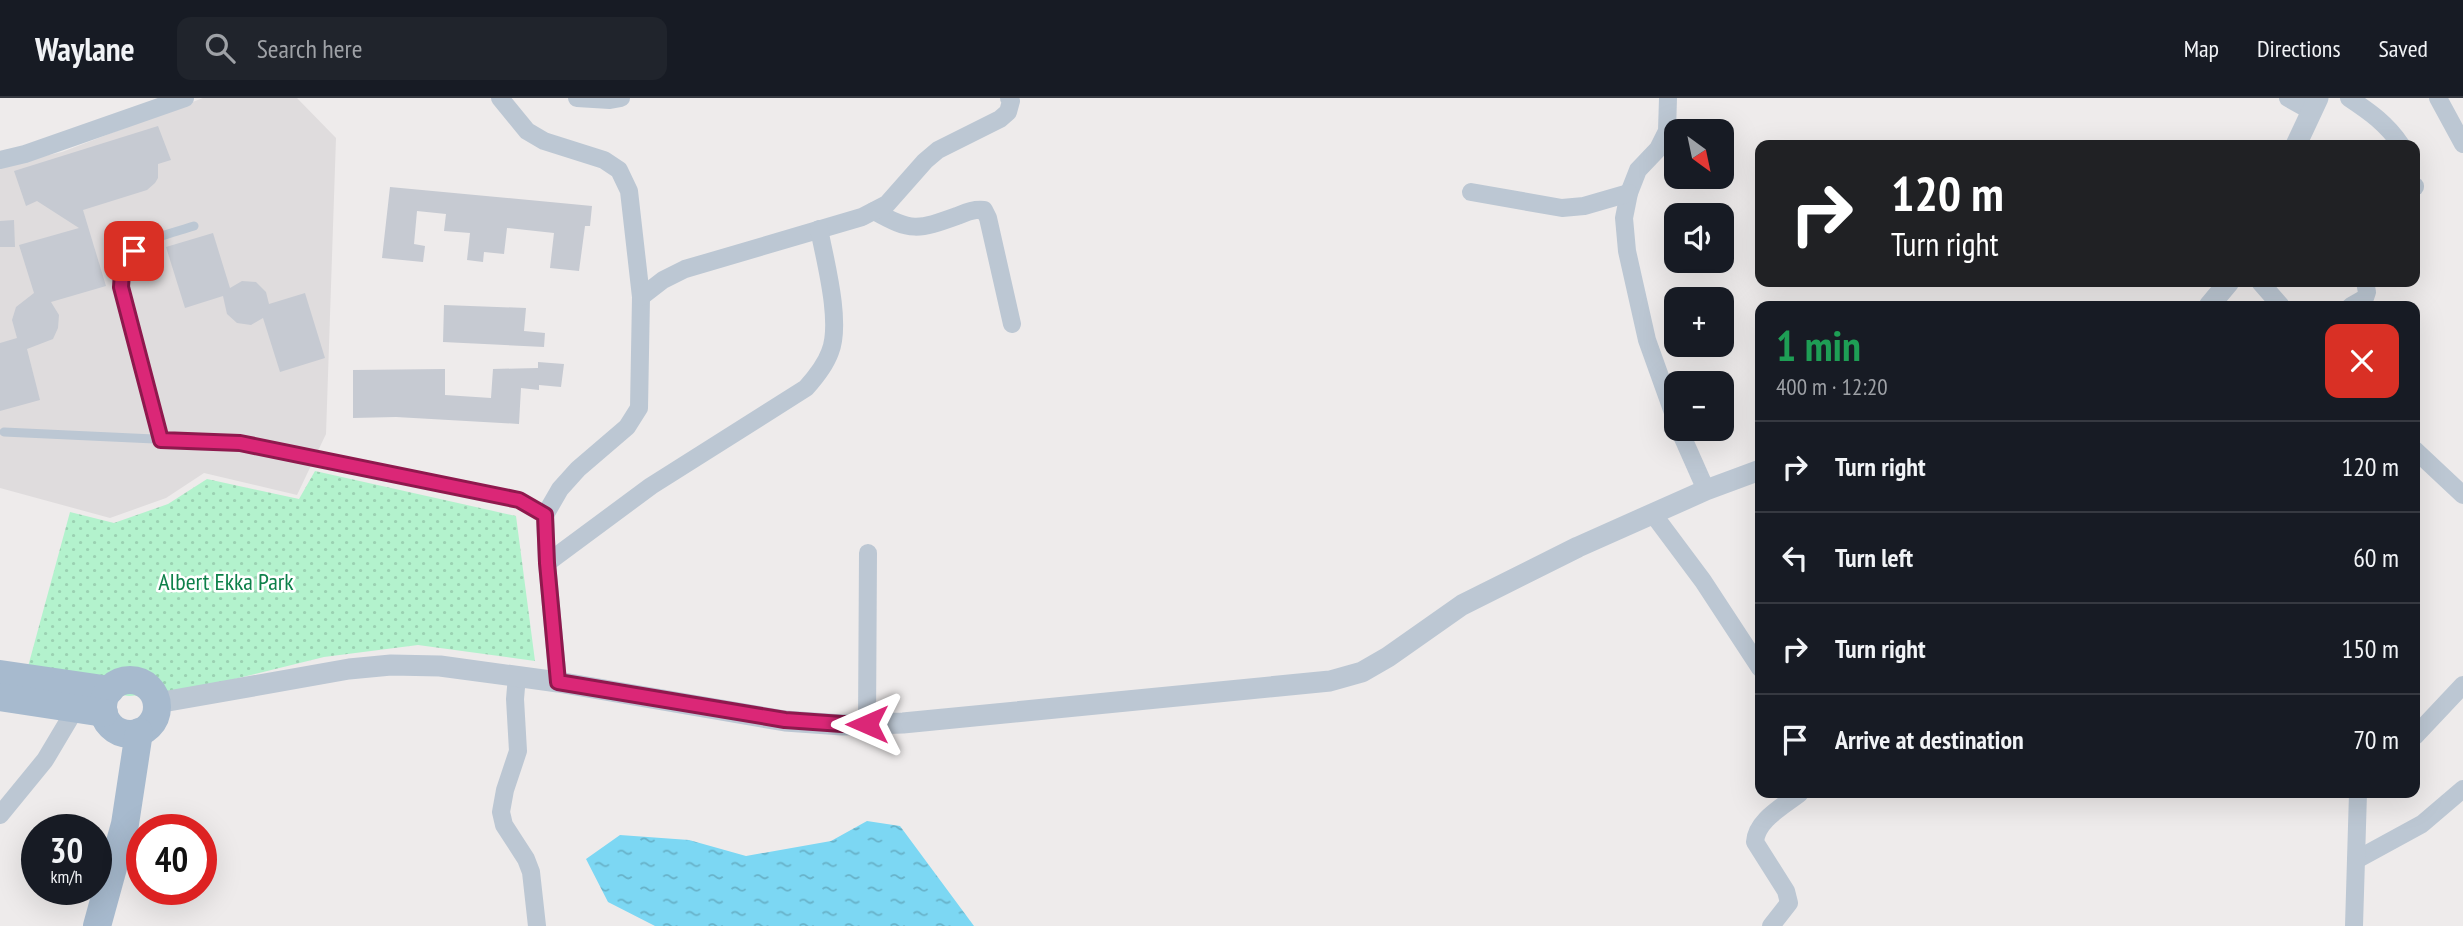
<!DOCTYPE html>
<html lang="en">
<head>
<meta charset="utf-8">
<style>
  :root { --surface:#171b24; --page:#20242c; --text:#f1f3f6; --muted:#9ea1a6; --line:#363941 }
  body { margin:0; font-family:"PT Sans Narrow",sans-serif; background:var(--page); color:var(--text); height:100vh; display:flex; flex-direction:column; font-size:26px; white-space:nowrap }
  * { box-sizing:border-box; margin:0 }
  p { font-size:23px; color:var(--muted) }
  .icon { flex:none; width:38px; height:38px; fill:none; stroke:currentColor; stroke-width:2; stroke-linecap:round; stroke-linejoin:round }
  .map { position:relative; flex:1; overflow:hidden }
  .details { position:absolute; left:1755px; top:203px; width:665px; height:497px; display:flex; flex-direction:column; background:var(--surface); border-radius:14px; box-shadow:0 7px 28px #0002 }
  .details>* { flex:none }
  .banner { position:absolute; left:1755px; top:42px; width:665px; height:147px; border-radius:14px; box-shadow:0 7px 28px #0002; background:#202124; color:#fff; overflow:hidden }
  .needle { width:46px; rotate:147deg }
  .tools { position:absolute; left:1664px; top:21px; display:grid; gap:14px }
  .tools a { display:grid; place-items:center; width:70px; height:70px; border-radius:14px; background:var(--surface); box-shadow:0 7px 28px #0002; font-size:35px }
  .speed { position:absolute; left:21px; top:716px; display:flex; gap:14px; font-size:35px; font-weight:700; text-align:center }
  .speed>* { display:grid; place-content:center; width:91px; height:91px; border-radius:50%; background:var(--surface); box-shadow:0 7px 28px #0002; line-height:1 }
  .speed small { font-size:18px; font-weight:400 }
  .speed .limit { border:10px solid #d22; background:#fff; color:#111 }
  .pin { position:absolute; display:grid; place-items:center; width:60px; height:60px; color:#fff; margin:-30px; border-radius:14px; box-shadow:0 4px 10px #0006 }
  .me { position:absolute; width:77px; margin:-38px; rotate:270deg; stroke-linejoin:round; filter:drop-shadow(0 0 5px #0008) }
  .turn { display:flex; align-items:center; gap:24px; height:147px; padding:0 21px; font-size:32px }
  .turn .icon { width:91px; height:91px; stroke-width:2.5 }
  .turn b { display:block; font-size:49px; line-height:60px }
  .round { display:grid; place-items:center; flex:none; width:74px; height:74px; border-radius:14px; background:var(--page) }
  .headline { display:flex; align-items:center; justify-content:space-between; height:119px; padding:0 21px }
  h1 { font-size:42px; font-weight:700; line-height:52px; color:#1e9e55 }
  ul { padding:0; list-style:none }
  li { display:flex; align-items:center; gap:21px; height:91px; padding:0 21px; border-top:2px solid var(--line) }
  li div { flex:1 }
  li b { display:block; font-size:26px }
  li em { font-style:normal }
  header { display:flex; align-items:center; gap:42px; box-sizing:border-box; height:98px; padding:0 35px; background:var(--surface); border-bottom:2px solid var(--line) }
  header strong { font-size:33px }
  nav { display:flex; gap:38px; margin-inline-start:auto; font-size:24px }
  .search { width:490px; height:63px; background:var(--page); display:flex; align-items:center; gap:18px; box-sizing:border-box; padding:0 24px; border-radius:14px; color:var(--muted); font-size:26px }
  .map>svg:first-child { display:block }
  .education { fill:#dfdcdd }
  .park { fill:url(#park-dots) }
  .water { fill:url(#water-ripples) }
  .building { fill:#c6cad2 }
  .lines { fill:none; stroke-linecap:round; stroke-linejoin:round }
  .service { stroke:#bcc7d3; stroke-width:9 }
  .minor { stroke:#bcc7d3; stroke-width:18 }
  .tertiary { stroke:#bcc7d3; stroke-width:21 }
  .primary { stroke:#a7bace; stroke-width:28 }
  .route-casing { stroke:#8e194d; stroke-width:18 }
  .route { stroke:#db2777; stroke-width:12 }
  .labels { text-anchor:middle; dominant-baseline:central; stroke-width:5; stroke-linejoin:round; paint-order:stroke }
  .park-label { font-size:24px; fill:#0e804a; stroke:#fff }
</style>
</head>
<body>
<header>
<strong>Waylane</strong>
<div class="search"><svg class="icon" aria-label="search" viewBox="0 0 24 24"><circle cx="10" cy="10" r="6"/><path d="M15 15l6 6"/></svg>Search here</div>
<nav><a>Map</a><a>Directions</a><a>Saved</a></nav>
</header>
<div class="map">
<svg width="2463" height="828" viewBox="0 0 2463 828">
  <defs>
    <pattern id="park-dots" width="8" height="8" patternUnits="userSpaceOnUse" patternTransform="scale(1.75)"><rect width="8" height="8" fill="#b3f2cd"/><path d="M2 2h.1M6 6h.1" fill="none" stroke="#9bd1b2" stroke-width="1.8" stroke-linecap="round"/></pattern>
    <pattern id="water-ripples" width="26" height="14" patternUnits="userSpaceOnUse" patternTransform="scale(1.75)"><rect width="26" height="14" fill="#7cd7f3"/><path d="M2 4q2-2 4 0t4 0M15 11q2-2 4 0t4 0" fill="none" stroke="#67b1c8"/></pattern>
  </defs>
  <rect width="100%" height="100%" fill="#eeebeb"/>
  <polygon class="education" points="203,0 297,0 336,40 326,336 297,397 204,375 166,400 110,420 0,390 0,68 62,54"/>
  <polygon class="park" points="315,373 516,418 535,563 418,547 324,559 182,594 129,598 75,591 26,576 70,414 114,425 168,406 207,381 299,401"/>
  <polygon class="water" points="867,723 900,728 974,828 655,828 608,804 586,761 620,737 689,742 746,758 831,743"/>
  <g class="building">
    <polygon points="158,28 171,62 158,66 158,80 155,85 147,92 83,112 106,188 51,204 59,217 58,230 53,241 27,251 40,302 0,313 0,245 17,240 12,222 16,209 34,195 19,147 79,130 37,103 26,108 14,73"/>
    <polygon points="390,89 592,108 590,128 585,128 579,173 550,170 554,135 507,130 504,156 484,154 483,164 467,162 470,135 444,133 446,116 417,113 414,146 425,148 423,164 382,160"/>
    <polygon points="14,122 15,149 0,149 0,123"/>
    <polygon points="213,135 230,190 242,183 256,184 266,194 269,206 305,195 325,260 280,274 263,220 251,227 237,225 227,216 223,198 185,210 166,149"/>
    <polygon points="444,207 526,210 524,233 545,235 544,249 443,244"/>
    <polygon points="538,264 564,266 561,289 539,287 539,292 521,290 519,326 396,319 353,320 353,272 445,271 445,297 491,300 493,271 538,270"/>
  </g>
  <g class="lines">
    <g class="service">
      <polyline points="4,334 240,345 519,402 545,417"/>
      <path d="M 161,342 L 121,189 C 125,143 157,140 194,128"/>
    </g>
    <g class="minor">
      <polyline points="500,0 527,33 544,43 604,62 619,72 629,93 641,199 639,310 627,329 578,371 560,391 545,417 547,465 558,584"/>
      <polyline points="577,0 610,2 621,0"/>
      <polyline points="1668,0 1667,33 1658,51 1638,72 1629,95 1624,120 1627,153 1647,242 1676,323"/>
      <polyline points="2288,0 2311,13"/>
      <path d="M 2349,0 C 2370,14 2387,26 2401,47"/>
      <polyline points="2438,0 2463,46"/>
      <polyline points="0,62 25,56 185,0"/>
      <polyline points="2415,88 2415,89"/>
      <polyline points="1471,94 1562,110 1584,108 1629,95"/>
      <path d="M 874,113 C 911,134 918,132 957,118 C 967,114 974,111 984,112 L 988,120 L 1012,226"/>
      <polyline points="2260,184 2281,208"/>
      <polyline points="641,199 663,182 685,171 862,119 887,106 925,63 938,52 1000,21 1008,14 1011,3 1009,0"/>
      <polyline points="2351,208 2365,200 2367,194 2365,184"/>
      <polyline points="1679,331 1706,392"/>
      <polyline points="2415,352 2463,397"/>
      <polyline points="1653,416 1703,483 1760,570"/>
      <path d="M 547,465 L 651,388 L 806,290 C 815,280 825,268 830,254 C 842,225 825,162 819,131"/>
      <polyline points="517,578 515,601 518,653 505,692 501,714 504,727 526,761 531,774 537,828"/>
      <polyline points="867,626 868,455"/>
      <polyline points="2415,638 2463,587"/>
      <polyline points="0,717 45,662 76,610"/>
      <polyline points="2356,762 2422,726 2463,691"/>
      <path d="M 1771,828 L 1789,805 L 1786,793 L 1755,744 C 1756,722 1784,708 1800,695"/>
      <polyline points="2354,828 2358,695"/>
    </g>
    <g class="tertiary">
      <polyline points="2296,47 2318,0"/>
      <polyline points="2209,208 2229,184"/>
      <polyline points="157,605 349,571 391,567 440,568 558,584 785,623 842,627 903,625 1330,583 1362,574 1388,559 1462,507 1578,449 1706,392 1760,372"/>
    </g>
    <g class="primary">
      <polyline points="0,576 110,592"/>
      <circle cx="130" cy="609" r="27"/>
      <polyline points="0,599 104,615"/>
      <polyline points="97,828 125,726 139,634"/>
    </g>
  </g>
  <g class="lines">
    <g class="route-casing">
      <polyline id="route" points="134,153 122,174 121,189 161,342 240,345 519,402 545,417 547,465 558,584 785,622 842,626 867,626"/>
    </g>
    <use href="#route" class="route"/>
  </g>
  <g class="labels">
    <g class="park-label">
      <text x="226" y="483">Albert Ekka Park</text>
    </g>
  </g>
</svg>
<div class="tools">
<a><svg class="needle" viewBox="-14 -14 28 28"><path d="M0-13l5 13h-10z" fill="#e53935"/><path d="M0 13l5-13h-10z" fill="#9ea1a6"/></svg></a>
<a><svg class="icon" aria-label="sound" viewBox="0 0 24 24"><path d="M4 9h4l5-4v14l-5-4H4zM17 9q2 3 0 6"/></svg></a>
<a>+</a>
<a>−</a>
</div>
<div class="speed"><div>30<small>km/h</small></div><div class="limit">40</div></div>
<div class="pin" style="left:134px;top:153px;background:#d93025"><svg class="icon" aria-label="arrive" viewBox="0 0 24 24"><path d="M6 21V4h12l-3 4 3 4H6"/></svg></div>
<svg class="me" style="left:867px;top:626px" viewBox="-20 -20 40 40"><path d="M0-17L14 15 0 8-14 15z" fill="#db2777" stroke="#fff" stroke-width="4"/></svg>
<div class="banner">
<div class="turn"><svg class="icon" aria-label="right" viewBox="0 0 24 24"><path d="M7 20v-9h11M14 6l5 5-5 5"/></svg><div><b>120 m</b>Turn right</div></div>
</div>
<section class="details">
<div class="headline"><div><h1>1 min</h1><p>400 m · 12:20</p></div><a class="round" style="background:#d93025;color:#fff"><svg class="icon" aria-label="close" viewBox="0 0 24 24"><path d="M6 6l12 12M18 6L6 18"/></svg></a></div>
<ul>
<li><svg class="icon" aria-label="right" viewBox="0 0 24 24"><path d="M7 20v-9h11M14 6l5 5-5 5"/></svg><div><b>Turn right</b></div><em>120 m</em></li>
<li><svg class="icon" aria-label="left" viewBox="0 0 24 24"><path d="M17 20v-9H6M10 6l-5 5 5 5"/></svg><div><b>Turn left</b></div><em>60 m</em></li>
<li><svg class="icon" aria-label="right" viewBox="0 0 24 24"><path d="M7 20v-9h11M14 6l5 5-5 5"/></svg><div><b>Turn right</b></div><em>150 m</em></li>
<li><svg class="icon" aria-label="arrive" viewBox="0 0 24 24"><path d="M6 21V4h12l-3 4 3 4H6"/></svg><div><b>Arrive at destination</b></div><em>70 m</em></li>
</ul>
</section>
</div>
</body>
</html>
